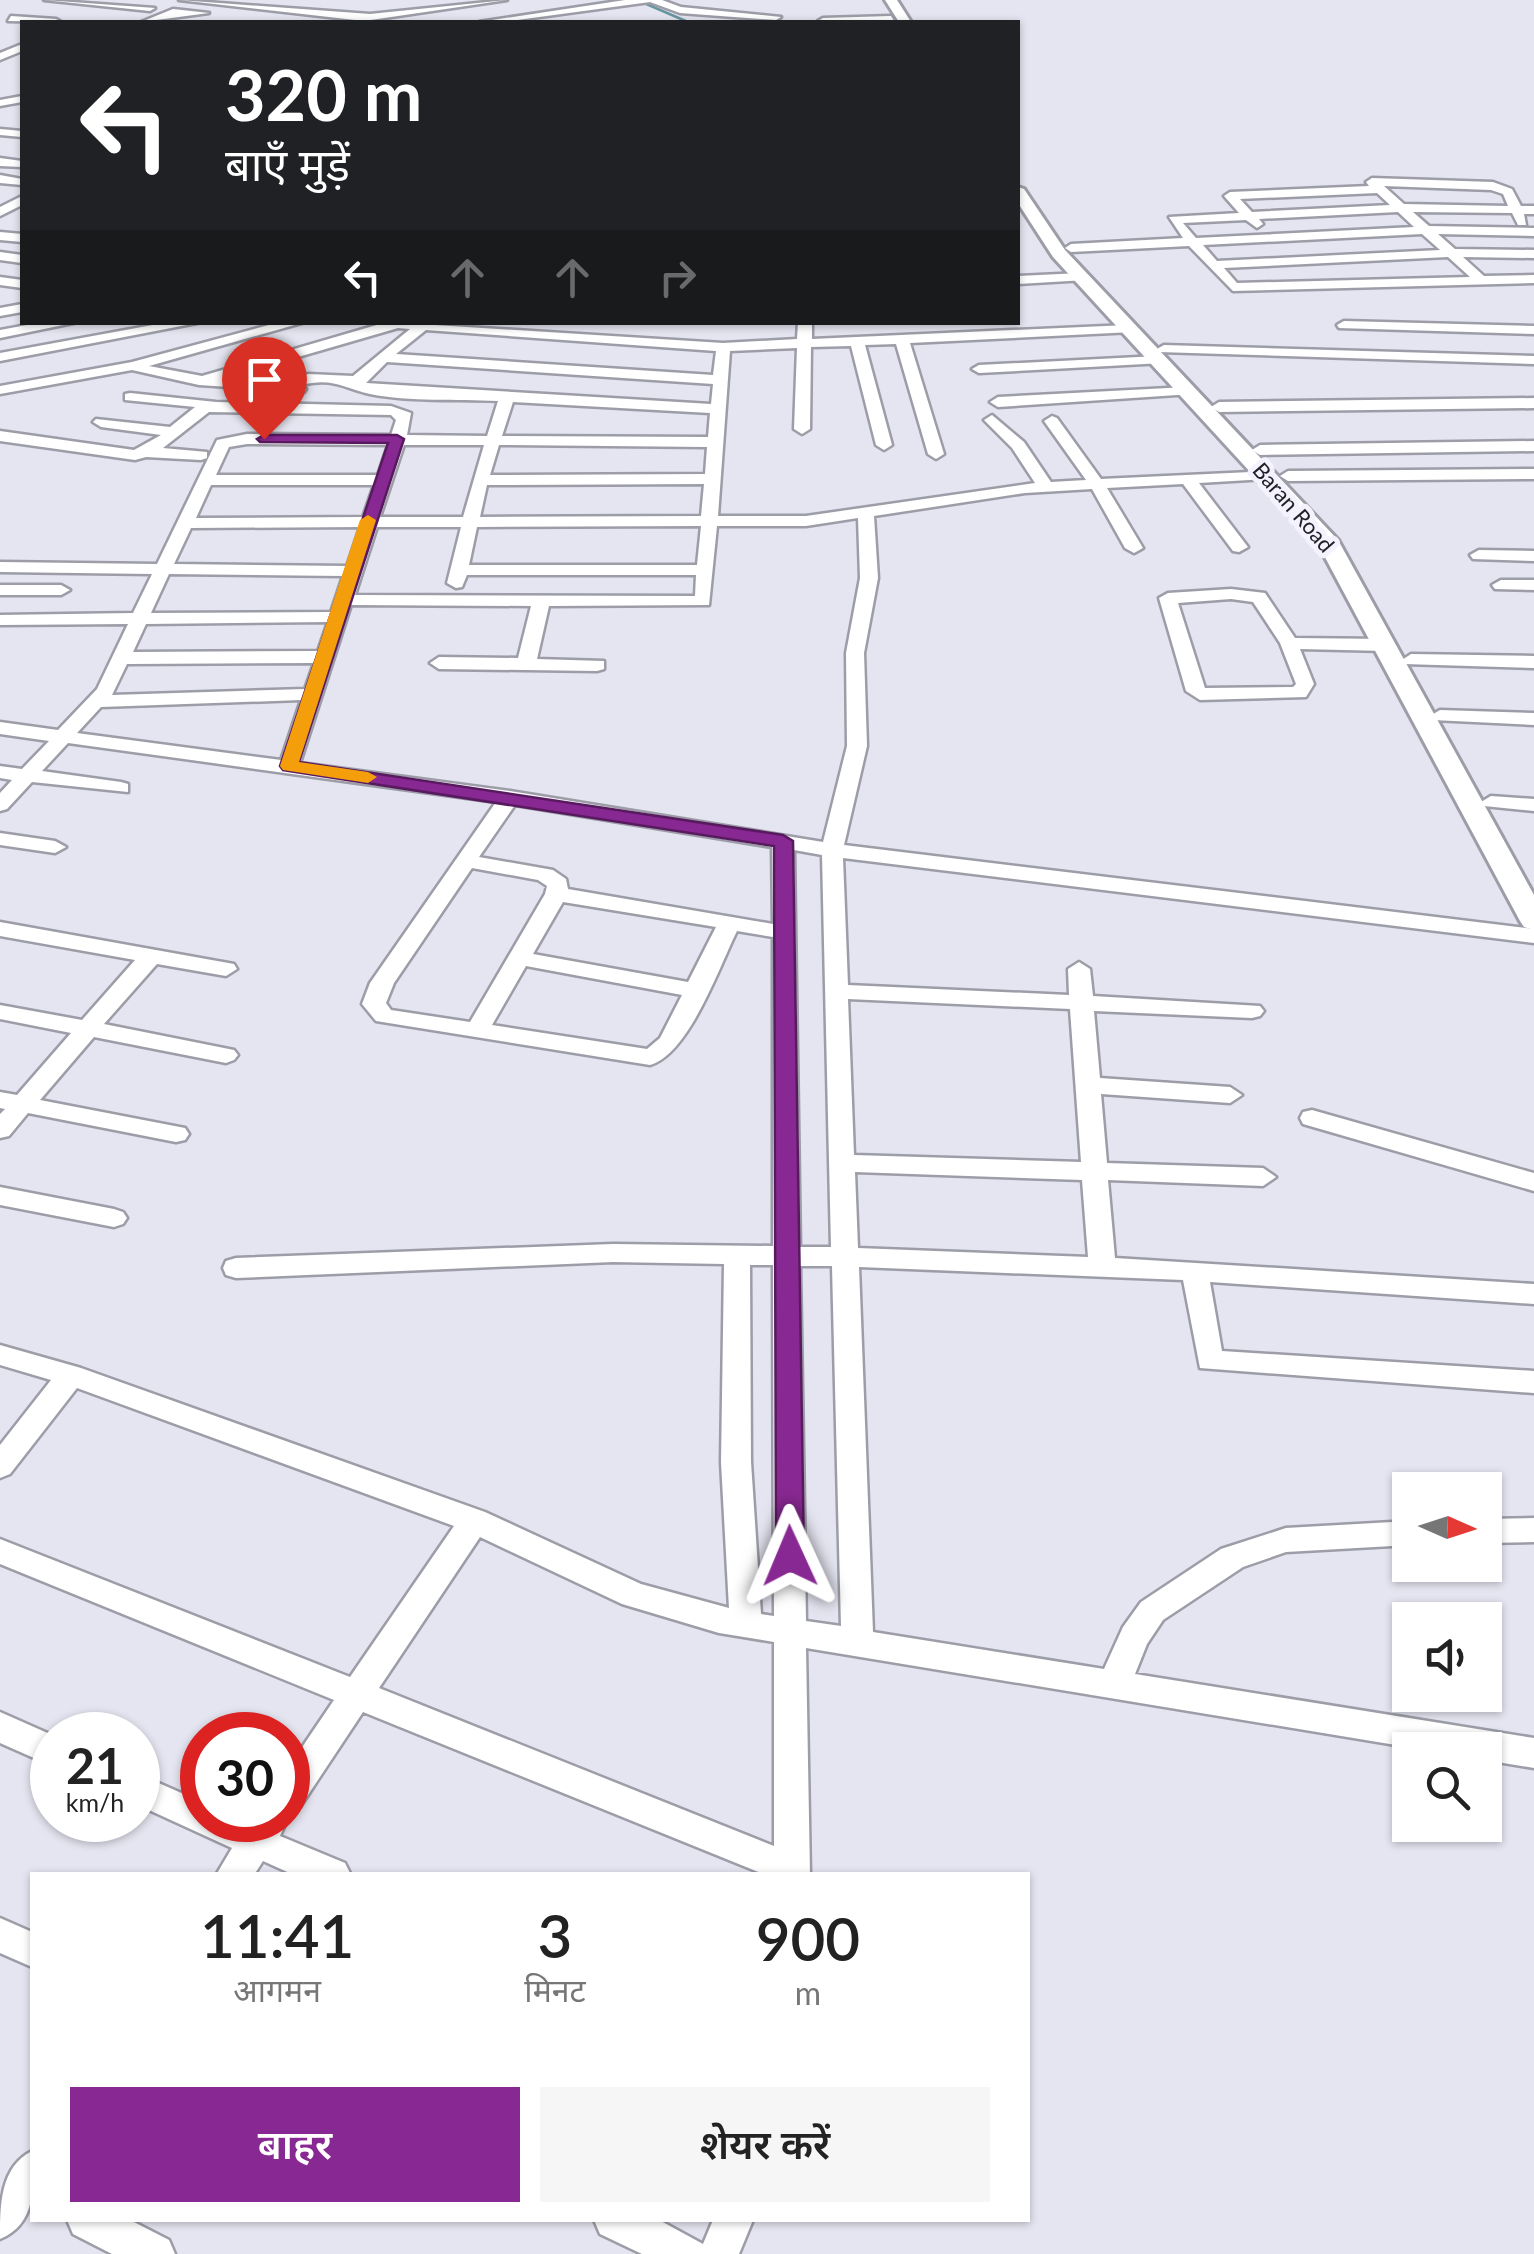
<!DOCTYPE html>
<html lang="hi">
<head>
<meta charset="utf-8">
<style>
  :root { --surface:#fff; --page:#f6f6f6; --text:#222; --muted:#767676; --accent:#882892 }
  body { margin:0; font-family:Lato,"Noto Sans Devanagari",sans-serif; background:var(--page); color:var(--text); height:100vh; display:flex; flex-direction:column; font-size:38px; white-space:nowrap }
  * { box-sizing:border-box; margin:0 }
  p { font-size:32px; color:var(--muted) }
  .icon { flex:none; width:55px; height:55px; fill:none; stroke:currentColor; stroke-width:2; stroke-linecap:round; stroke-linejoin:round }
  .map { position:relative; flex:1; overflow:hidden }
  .panel { position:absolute; left:30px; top:1872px; width:1000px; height:350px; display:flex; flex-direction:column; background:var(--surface); border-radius:0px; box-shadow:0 2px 8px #0004 }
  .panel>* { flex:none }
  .hud { position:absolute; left:20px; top:20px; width:1000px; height:305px; border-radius:0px; box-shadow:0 2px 8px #0004; background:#202124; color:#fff; overflow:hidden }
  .needle { width:65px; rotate:93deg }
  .buttons { position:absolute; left:1392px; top:1472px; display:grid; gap:20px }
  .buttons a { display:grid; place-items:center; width:110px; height:110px; border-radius:0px; background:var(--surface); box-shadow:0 2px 8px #0004; font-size:50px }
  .speed { position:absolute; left:30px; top:1712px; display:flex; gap:20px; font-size:50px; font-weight:700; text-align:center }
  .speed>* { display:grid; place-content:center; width:130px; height:130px; border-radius:50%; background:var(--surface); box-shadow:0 2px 8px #0004; line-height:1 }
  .speed small { font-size:25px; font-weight:400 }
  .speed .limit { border:15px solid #d22; background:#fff; color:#111 }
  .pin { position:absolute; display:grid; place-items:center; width:85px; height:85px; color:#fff; margin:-102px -42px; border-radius:50% 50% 50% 0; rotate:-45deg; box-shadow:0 0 10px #0007 }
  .pin .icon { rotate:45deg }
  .me { position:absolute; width:110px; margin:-55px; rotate:359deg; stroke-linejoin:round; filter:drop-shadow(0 0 8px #0008) }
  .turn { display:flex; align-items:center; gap:35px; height:210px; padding:0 40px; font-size:45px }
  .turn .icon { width:130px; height:130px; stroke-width:2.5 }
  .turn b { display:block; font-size:70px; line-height:85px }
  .lanes { display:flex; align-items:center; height:95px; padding:0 40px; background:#0003; justify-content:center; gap:50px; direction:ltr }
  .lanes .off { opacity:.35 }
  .eta { display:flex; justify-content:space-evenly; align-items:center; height:170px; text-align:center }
  .eta b { font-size:60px; font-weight:600; line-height:70px }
  .cta { display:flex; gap:20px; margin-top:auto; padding:20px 40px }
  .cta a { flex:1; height:115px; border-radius:0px; background:var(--accent); color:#fff; font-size:40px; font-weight:600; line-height:115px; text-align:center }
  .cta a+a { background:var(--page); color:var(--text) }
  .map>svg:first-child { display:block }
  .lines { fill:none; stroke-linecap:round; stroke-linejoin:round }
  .stream { stroke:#6896a0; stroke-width:2.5 }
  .minor-casing { stroke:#9d9da8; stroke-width:5 }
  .major-casing { stroke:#9d9da8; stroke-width:6 }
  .minor { fill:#fff; fill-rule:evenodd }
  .major { fill:#fff; fill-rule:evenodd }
  .route { fill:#882892; stroke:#581a5f; stroke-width:2.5 }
  .slow { fill:#f59e0b }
  .labels { text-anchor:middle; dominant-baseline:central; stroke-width:10; stroke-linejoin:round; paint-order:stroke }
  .far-street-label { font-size:22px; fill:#201f24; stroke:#f3f2fe }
</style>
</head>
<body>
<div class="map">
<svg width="1534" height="2254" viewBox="0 0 1534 2254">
  <rect width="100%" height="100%" fill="#e5e5f1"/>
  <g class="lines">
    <polyline class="stream" points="644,3 688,22"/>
    <g class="minor-casing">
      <g id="minor">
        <polygon points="44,0 155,8 150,11"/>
        <polygon points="179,0 370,14 507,0 364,21"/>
        <polygon points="625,0 662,0 681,7 781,17 776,20 680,13 650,2 502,22 479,22"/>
        <polygon points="173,9 209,13 141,22"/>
        <polygon points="11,16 56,19 61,22 8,21"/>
        <polygon points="891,16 894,21 818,21 823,18"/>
        <polygon points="22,44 22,51 0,60 0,53"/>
        <polygon points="22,96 22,102 0,106 0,100"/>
        <polygon points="0,129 22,131 22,137 0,135"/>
        <polygon points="0,158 22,161 22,167 0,166"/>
        <polygon points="0,175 22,179 22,185 0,183"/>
        <path d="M 1372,178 L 1493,182 L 1512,189 L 1521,206 L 1534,206 L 1534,214 L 1524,214 L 1526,225 L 1518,225 L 1512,213 L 1413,212 L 1429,226 L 1534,228 L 1534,236 L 1438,234 L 1455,249 L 1534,250 L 1534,258 L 1463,257 L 1484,276 L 1534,275 L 1534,283 L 1233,291 L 1189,246 L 1071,252 L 1065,248 L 1071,244 L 1183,238 L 1169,217 L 1239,213 L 1224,196 L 1230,192 L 1369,186 L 1366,182 ZM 1384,186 L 1491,190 L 1503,194 L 1508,206 L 1404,204 ZM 1377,193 L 1390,205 L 1252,212 L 1240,199 ZM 1398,212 L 1414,227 L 1196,238 L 1183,223 L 1246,220 L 1257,228 L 1263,224 L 1259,219 ZM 1422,234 L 1440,250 L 1217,261 L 1203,245 ZM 1448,257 L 1470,277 L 1237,283 L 1224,268 Z"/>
        <polygon points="22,196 22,205 0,216 0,207"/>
        <polygon points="0,232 22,234 22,242 0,240"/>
        <polygon points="0,252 22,255 22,263 0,260"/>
        <polygon points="1081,273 1088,277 1086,280 1018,284 1018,276"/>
        <polygon points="0,277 22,280 22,288 0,285"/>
        <polygon points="22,304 22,312 0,316 0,308"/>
        <polygon points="1344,321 1534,326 1534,334 1339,328 1337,325"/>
        <polygon points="43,322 78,322 0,338 0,330"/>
        <polygon points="169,322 202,322 0,361 0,353"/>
        <path d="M 280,322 L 305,322 L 149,366 L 202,376 L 387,322 L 723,343 L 797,339 L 798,322 L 812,322 L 812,339 L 1128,325 L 1133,326 L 1133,332 L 910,343 L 944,454 L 936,459 L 928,454 L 896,344 L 865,345 L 892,445 L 884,450 L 876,445 L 851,346 L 811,347 L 810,429 L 802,434 L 794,429 L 797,348 L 730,351 L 718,516 L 806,516 L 1035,483 L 1012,448 L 984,420 L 992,415 L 1024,442 L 1051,482 L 1086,480 L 1044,421 L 1052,416 L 1057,418 L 1101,479 L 1272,471 L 1272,477 L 1266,479 L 1199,483 L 1248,547 L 1239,552 L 1233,551 L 1183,484 L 1107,488 L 1143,548 L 1134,553 L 1125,548 L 1092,489 L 1025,493 L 874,516 L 878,578 L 864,653 L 867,746 L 844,845 L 1534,929 L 1534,943 L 843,858 L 848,985 L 1069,995 L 1068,969 L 1079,962 L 1090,969 L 1093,996 L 1260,1006 L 1264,1011 L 1260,1016 L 1252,1018 L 1094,1011 L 1100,1078 L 1230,1087 L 1242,1095 L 1230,1103 L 1101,1094 L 1107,1163 L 1263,1168 L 1276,1177 L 1263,1186 L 1108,1180 L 1115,1258 L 1534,1284 L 1534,1304 L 1210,1282 L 1222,1351 L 1534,1371 L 1534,1393 L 1200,1368 L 1183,1280 L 859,1267 L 873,1632 L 1104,1669 L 1123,1627 L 1141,1602 L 1221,1549 L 1286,1528 L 1410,1521 L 1410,1545 L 1286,1552 L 1243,1567 L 1163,1620 L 1147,1644 L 1135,1674 L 1534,1738 L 1534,1768 L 1485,1760 L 1485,1750 L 1426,1750 L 806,1648 L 810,1875 L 766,1875 L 363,1712 L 300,1807 L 288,1811 L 288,1768 L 334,1700 L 0,1564 L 0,1539 L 350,1677 L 454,1526 L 77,1388 L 10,1474 L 0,1478 L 0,1445 L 51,1380 L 0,1365 L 0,1345 L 81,1368 L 485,1512 L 641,1584 L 729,1608 L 721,1462 L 724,1264 L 613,1262 L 236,1278 L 226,1275 L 223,1268 L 226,1261 L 236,1258 L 613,1244 L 773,1246 L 773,937 L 737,931 C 719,967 689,1054 650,1065 L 376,1021 L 362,1004 L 370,983 L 496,802 L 68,743 L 42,771 L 121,782 L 128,784 L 128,792 L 32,782 L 7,809 L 0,811 L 0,793 L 12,780 L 0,778 L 0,766 L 22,769 L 49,741 L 0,734 L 0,722 L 58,730 L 97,689 L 128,624 L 0,625 L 0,615 L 133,613 L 152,574 L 0,572 L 0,562 L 157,564 L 217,440 L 247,434 L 391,435 L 396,420 L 391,415 L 209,412 L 163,448 L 207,452 L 207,458 L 201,460 L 146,457 L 135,460 L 0,441 L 0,431 L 134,450 L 161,435 L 101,427 L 93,422 L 96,419 L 170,427 L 195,407 L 125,400 L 125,394 L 130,393 L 216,402 L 391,406 L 411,413 L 407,435 L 487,436 L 498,401 C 457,399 410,402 370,394 C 343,388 333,377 301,385 L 306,389 L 304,392 L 199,385 L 132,370 L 0,394 L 0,386 L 132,362 ZM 398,328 L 410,329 L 353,376 L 308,374 L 282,383 L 226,378 ZM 426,330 L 716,351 L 713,375 L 396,354 ZM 387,362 L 713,384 L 711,404 L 366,383 ZM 513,402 L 710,413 L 708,437 L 502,436 ZM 247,444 L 388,445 L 378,475 L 216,475 L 229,447 ZM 404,445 L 484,445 L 463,517 L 380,517 ZM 499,445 L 707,447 L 705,474 L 490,475 ZM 704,484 L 701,516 L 480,517 L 487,485 ZM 211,485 L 374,485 L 363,517 L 196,518 ZM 858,518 L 860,578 L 846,653 L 847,746 L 823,842 L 510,791 L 300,763 L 351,605 L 531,606 L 518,658 L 439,657 L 430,663 L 439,669 L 597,671 L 604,669 L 604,661 L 537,659 L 549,606 L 709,605 L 717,526 L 806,526 ZM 701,526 L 697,565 L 469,565 L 477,527 ZM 360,527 L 347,566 L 174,564 L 191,528 ZM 377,527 L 461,527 L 447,583 L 456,588 L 462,587 L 467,575 L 696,575 L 695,596 L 355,595 ZM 169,574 L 343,576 L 331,612 L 151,613 ZM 328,622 L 318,651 L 133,652 L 146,624 ZM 314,663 L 305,689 L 112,695 L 127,664 ZM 301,700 L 281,760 L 77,733 L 101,707 ZM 515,805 L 772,847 L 773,924 L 568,889 L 566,879 L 553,870 L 479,857 ZM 794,850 L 822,855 L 831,1247 L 800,1247 ZM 472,868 L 538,880 L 547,886 L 545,894 L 470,1022 L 391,1010 L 386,1003 L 394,983 ZM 563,902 L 716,927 L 688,982 L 533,954 ZM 526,966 L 682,995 L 660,1038 L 647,1049 L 492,1025 ZM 848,999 L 1070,1009 L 1081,1162 L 854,1155 ZM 855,1172 L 1082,1180 L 1088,1257 L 858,1248 ZM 750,1265 L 773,1265 L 774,1616 L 761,1614 L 751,1462 ZM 800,1266 L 832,1266 L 841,1626 L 806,1621 ZM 480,1537 L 622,1604 L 719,1633 L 774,1642 L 774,1846 L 379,1688 Z"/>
        <polygon points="1164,345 1534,356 1534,364 1159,352 1157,349"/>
        <polygon points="1158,356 1165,360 1163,363 979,373 972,369 979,365"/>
        <polygon points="1187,387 1194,391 1192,394 998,407 990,402 998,397"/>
        <polygon points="1534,398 1534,408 1219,412 1211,407 1219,402"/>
        <polygon points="1534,441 1534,451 1260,455 1252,450 1260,445"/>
        <polygon points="1534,469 1534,479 1288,481 1280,476 1288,471"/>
        <polygon points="1479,550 1534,551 1534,561 1473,559 1470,555"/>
        <polygon points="1501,580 1534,580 1534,590 1495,589 1492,585"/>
        <polygon points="0,585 61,585 70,590 61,595 0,595"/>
        <path d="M 1231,589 L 1265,593 L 1295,638 L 1386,639 L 1395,645 L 1386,651 L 1300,649 L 1314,684 L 1306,697 L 1200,700 L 1186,691 L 1159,598 L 1168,593 ZM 1231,599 L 1253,602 L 1280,643 L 1296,684 L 1293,687 L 1205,688 L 1178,603 Z"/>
        <polygon points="1411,654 1534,656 1534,668 1404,664 1402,660"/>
        <polygon points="1440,710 1534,713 1534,725 1433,720 1430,716"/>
        <polygon points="1491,796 1534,799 1534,811 1484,806 1481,802"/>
        <polygon points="0,833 55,841 66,847 55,853 0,845"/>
        <polygon points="0,922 234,964 237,969 226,976 157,964 104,1024 234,1050 238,1055 234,1060 226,1063 94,1037 40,1100 185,1128 189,1134 185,1140 176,1142 28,1113 9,1136 0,1138 0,1114 5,1109 0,1108 0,1092 17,1095 71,1033 0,1019 0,1005 82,1020 135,960 0,936"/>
        <polygon points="1312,1110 1534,1173 1534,1191 1303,1124 1300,1118 1303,1112"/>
        <polygon points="0,1187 114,1209 123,1212 127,1218 123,1224 114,1227 0,1205"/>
        <polygon points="1534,1518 1534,1542 1485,1543 1485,1519"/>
        <polygon points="0,1712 52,1735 52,1766 0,1743"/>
        <polygon points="138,1774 202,1802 202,1820 250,1822 288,1818 280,1836 345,1863 351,1875 294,1875 263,1861 254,1875 216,1875 232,1848 138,1805"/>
        <polygon points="0,1918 32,1932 32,1967 0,1953"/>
        <path d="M 32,2151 C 34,2185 37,2224 0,2239 C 0,2205 0,2167 32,2151 Z"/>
        <polygon points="67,2220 130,2220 169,2240 175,2254 112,2254 73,2234"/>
        <polygon points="594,2220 659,2220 703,2244 713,2220 753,2220 739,2254 642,2254 600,2234"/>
      </g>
    </g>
    <g class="major-casing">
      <g id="major">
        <polygon points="885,0 897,0 911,22 899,22"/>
        <polygon points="1018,187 1024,189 1065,250 1338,540 1534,895 1534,930 1524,927 1520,921 1320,548 1053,257 1018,203"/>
      </g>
    </g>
    <use href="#minor" class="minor"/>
    <use href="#major" class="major"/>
  </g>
  <polygon class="route" points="264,435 397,435 404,439 299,762 783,835 793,841 804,1556 800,1564 790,1567 780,1564 776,1556 774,846 283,770 280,766 388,443 260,442 257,439"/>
  <polygon class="slow" points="368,515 376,520 299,762 368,772 377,777 368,783 283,770 280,766 360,520"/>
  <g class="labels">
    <g class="far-street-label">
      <text transform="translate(1294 507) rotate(49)">Baran Road</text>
    </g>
  </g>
</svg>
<div class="buttons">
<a><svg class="needle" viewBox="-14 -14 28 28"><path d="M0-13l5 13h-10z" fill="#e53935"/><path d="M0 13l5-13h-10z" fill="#767676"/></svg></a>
<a><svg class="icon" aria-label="sound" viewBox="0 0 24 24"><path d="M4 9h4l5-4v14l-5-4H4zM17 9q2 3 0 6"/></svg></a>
<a><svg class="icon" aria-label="search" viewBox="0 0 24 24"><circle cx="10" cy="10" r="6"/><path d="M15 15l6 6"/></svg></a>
</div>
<div class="speed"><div>21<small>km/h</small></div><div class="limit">30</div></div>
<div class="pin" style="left:264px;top:439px;background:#d93025"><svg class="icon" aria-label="arrive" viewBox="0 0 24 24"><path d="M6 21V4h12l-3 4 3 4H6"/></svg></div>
<svg class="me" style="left:790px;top:1556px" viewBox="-20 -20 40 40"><path d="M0-17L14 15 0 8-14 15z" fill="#882892" stroke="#fff" stroke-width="4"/></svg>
<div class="hud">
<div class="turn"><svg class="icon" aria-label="left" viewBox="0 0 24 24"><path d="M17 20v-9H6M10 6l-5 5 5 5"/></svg><div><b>320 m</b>बाएँ मुड़ें</div></div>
<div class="lanes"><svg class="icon" aria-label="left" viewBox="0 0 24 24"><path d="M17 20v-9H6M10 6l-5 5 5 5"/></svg><svg class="icon off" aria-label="ahead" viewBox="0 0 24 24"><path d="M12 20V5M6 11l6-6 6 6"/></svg><svg class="icon off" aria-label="ahead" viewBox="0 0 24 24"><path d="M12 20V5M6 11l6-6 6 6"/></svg><svg class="icon off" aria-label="right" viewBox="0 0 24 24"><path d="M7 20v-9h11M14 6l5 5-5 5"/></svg></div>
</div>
<section class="panel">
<div class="eta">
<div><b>11:41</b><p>आगमन</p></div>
<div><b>3</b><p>मिनट</p></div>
<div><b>900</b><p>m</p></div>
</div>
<div class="cta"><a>बाहर</a><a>शेयर करें</a></div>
</section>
</div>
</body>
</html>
